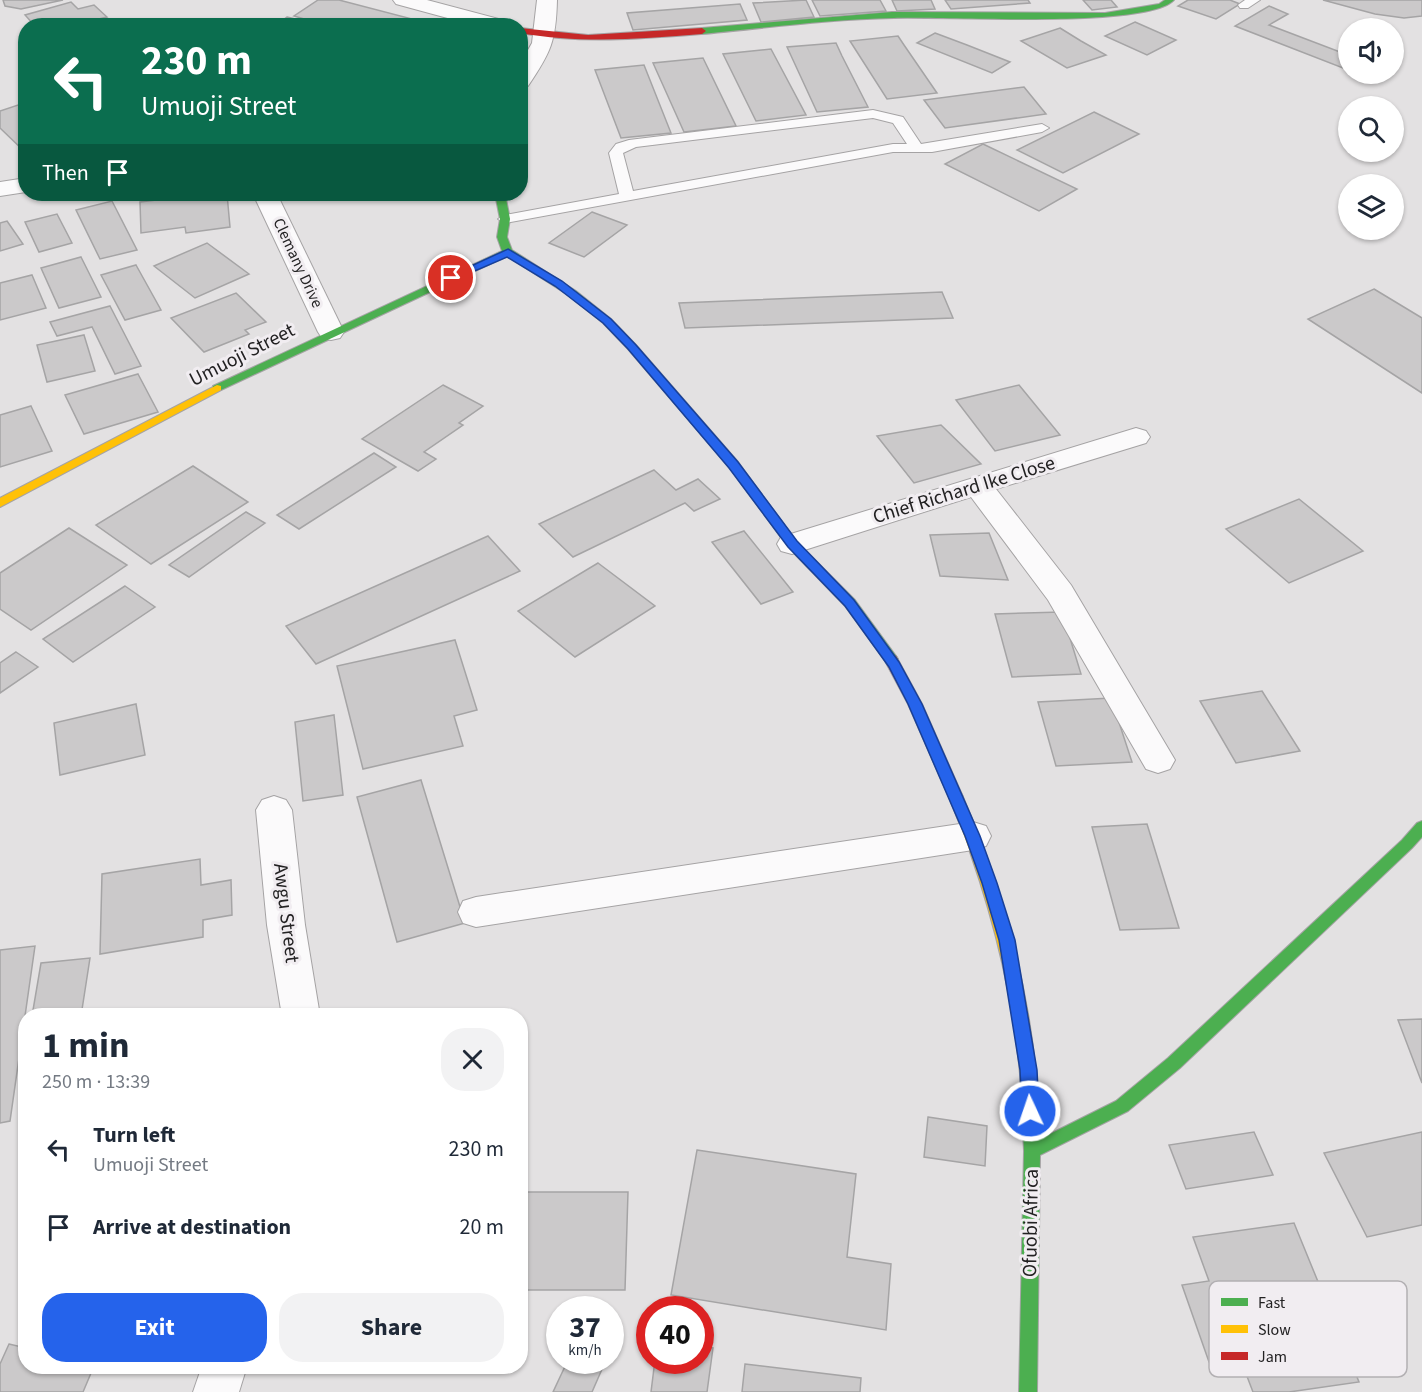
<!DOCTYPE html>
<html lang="en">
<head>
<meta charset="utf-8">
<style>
  :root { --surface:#fff; --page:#f2f2f3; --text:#1f2937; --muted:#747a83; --accent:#2563eb }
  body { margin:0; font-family:"Source Sans 3",sans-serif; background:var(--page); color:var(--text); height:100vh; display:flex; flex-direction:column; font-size:22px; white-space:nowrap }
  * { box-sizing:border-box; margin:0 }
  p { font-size:20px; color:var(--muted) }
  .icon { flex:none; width:33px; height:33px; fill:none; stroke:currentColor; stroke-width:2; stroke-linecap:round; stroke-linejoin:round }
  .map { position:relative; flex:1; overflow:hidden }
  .side { position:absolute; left:18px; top:1008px; width:510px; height:366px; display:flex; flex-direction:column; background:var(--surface); border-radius:24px; box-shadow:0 2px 4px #0004 }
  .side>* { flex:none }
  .banner { position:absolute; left:18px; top:18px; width:510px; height:183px; border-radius:24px; box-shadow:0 2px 4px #0004; background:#0b6e4f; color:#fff; overflow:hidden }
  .controls { position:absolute; left:1338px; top:18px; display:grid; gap:12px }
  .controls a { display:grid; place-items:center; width:66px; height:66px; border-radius:50%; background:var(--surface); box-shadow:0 2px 4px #0004; font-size:30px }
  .speed { position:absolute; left:546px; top:1296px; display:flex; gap:12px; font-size:30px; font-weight:700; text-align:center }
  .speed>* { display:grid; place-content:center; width:78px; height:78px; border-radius:50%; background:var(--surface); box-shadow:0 2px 4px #0004; line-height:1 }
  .speed small { font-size:15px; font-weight:400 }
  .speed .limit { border:9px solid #d22; background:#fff; color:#111 }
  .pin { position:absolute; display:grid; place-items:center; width:51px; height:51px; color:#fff; margin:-26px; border:3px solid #fff; border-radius:50%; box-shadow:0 2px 6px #0007 }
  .me { position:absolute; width:66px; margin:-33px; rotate:357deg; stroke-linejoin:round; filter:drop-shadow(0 0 4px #0008) }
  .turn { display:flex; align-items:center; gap:21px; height:126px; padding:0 24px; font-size:27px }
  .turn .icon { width:78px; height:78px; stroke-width:2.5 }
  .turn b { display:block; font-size:42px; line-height:51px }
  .then { display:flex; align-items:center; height:57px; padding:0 24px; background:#0003; gap:12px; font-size:22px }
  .round { display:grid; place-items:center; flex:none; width:63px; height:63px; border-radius:24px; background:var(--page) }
  .head { display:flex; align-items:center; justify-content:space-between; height:102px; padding:0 24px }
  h1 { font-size:36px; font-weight:700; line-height:45px }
  .button { display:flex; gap:12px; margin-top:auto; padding:12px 24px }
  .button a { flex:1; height:69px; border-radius:24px; background:var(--accent); color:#fff; font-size:24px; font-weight:700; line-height:69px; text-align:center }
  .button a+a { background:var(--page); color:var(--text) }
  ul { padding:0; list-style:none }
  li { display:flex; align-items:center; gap:18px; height:78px; padding:0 24px }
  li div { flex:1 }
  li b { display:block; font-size:22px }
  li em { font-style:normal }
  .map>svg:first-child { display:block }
  .building { fill:#cbc9ca; stroke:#a5a4a5; stroke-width:1.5 }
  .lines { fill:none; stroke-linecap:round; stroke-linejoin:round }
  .lane-casing { stroke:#a5a3a4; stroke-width:2 }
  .street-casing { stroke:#a5a3a4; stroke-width:2 }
  .fast-casing { stroke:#a5a3a4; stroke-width:2 }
  .slow-casing { stroke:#a5a3a4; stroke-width:2 }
  .jam-casing { stroke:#a5a3a4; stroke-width:2 }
  .lane { fill:#fbfafb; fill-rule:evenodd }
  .street { fill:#fbfafb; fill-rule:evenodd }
  .fast { fill:#4caf50; fill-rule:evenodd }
  .slow { fill:#ffc107; fill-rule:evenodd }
  .jam { fill:#c62828; fill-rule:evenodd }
  .route { fill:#2563eb; stroke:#184099; stroke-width:1.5 }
  .labels { text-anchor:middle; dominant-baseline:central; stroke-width:6; stroke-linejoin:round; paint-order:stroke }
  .far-street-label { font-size:16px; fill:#232223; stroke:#f1edf1 }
  .street-label { font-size:20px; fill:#232223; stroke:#f1edf1 }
  .key { fill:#f1edf1; stroke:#b3b0b3; stroke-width:1.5 }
  .key-label { font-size:16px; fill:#232223 }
</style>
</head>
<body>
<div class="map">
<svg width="1422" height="1392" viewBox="0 0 1422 1392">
  <rect width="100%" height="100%" fill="#e3e1e2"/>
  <g class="building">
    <polygon points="3,0 63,0 21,9 5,6"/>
    <polygon points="318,0 339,0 416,20 409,26 328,26 294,16"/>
    <polygon points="806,0 814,17 761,22 753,3"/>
    <polygon points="812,0 880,0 886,11 820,16"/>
    <polygon points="892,0 931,0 935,9 897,11"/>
    <polygon points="945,0 1028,0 1030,3 951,9"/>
    <polygon points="1083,0 1111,0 1117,7 1092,10"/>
    <polygon points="1188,0 1230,0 1240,4 1216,19 1178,6"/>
    <polygon points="1323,0 1422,0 1422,16 1404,18 1375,14"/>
    <polygon points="71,2 78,9 94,5 107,17 87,22 90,26 35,26 25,15"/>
    <polygon points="740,4 747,20 633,30 627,13"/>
    <polygon points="1269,6 1288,14 1269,25 1348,55 1348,70 1235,26"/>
    <polygon points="287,17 324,26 275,26"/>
    <polygon points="1135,22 1176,40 1147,55 1105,36"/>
    <polygon points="1060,28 1081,41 1106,55 1067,68 1021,41"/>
    <polygon points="935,33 967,45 1010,62 992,73 917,43"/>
    <polygon points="898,36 904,45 937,93 887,99 850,41"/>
    <polygon points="836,43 842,56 868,107 817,112 787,47"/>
    <polygon points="771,49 806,115 756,121 723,54"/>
    <polygon points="703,58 736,126 684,132 653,63"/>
    <polygon points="644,65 671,133 621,138 595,70"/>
    <polygon points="1024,87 1046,114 945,128 924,100"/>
    <polygon points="18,105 26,111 24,151 0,128 0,111"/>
    <polygon points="1094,112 1139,134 1063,173 1017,150"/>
    <polygon points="983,144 1077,189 1039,211 945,164"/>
    <polygon points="206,194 227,194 230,227 186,233 185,227 141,233 140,202"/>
    <polygon points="112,201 137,250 100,259 76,210"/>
    <polygon points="592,212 627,225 584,257 549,243"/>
    <polygon points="57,214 72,243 39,252 25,222"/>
    <polygon points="7,221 23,244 0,251 0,223"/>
    <polygon points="207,243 249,274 195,298 154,266"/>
    <polygon points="81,257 101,297 59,308 41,268"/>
    <polygon points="136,265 161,310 125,320 101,275"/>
    <polygon points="32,275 46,308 0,320 0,283"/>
    <polygon points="1374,289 1422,318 1422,393 1308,319"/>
    <polygon points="942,292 953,318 685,328 679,303"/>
    <polygon points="236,293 266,322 245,330 249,334 204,352 171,318"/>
    <polygon points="110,306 141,366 115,374 92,327 57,336 50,322"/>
    <polygon points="84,335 95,371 47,382 37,345"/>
    <polygon points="138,374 158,412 84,434 65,395"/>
    <polygon points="443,385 483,406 459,423 463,425 424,452 436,459 418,471 362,439"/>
    <polygon points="1019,385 1060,435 995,451 956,400"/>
    <polygon points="31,406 52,451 0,467 0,415"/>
    <polygon points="941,425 981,464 914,483 877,436"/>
    <polygon points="374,453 396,467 299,529 277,515"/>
    <polygon points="193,466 248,502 151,564 96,525"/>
    <polygon points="654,470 676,490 698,479 720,499 694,511 685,503 573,557 539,524"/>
    <polygon points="1299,499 1363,551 1289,583 1226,529"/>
    <polygon points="246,512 265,523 189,577 169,565"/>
    <polygon points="69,528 127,565 31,630 0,609 0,573"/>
    <polygon points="744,531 793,592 761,604 712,542"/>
    <polygon points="989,533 1008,580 940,576 930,535"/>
    <polygon points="488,536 520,571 316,664 286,626"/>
    <polygon points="598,563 655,606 575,657 518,611"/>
    <polygon points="125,586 155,607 73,662 43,639"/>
    <polygon points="1062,612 1081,674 1012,677 995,614"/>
    <polygon points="455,640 477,710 454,716 463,746 363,769 337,666"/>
    <polygon points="16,652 38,667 0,693 0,663"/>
    <polygon points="1262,691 1300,751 1236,763 1200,701"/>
    <polygon points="1111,698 1132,762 1056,766 1038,702"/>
    <polygon points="136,704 145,755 60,775 54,723"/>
    <polygon points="334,715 343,795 303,801 295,722"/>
    <polygon points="421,780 465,923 397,942 357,797"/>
    <polygon points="1147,824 1179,928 1120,930 1092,827"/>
    <polygon points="200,859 201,885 231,880 232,915 203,920 203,937 100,954 102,874"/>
    <polygon points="35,946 10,1121 0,1123 0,950"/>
    <polygon points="90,958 81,1016 32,1016 41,963"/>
    <polygon points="1422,1019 1422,1083 1398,1020"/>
    <polygon points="928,1117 987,1126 985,1166 924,1157"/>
    <polygon points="1254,1132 1273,1175 1186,1189 1169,1145"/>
    <polygon points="1422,1132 1422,1225 1367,1237 1324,1153"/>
    <polygon points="697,1150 856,1174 847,1257 891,1264 886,1330 671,1295"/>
    <polygon points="520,1192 628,1192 625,1290 520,1290"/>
    <polygon points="1294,1223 1359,1382 1289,1392 1253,1392 1240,1358 1209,1362 1182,1285 1209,1281 1193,1237"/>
    <polygon points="9,1344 26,1348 26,1366 94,1366 83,1392 0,1392 0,1364"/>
    <polygon points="700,1346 713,1348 707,1392 651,1392 655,1360 700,1360"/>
    <polygon points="568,1360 606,1360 592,1392 553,1392"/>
    <polygon points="745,1364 861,1378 860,1392 742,1392"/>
  </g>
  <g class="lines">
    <g class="lane-casing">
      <g id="lane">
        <polygon points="1245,0 1260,0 1248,8 1240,8 1238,5"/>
        <path d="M 873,110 L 903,117 L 921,144 L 1042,124 L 1049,128 L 1042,132 L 932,152 L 893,152 L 505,223 L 498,219 L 505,215 L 619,194 L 609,153 L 616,144 L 629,140 ZM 873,118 L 893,123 L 907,144 L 893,144 L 633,191 L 623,153 L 636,147 Z"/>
      </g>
    </g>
    <g class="street-casing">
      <g id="street">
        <polygon points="393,0 427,0 510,22 513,26 477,26 396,4"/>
        <path d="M 537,0 L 557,0 C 556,41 551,52 528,86 L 520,87 L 520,64 L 532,43 Z"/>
        <polygon points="26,178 26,192 0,196 0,182"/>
        <polygon points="253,194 277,194 344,332 340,338 331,340 322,338 318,332"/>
        <polygon points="1136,428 1146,431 1150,437 1146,443 996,489 1071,585 1175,760 1170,769 1158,773 1146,769 1048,600 971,497 792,554 781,551 777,544 781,537"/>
        <polygon points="274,796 286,800 292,810 305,925 320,1016 282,1016 267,925 256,810 262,800"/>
        <polygon points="973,822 986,826 991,836 986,846 973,850 476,927 463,923 458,912 463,901 476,897"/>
        <polygon points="202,1366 247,1366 239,1392 193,1392"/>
      </g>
    </g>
    <g class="fast-casing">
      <g id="fast">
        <path d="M 1165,0 L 1174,0 C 1146,29 944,16 894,18 C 830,19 766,28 702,34 L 698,31 L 702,28 L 892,12 L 1105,13 L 1159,4 Z"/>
        <polygon points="495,194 505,194 510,219 507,237 512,250 576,291 611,319 636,345 738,462 796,541 855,600 896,656 898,659 896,662 886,662 845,606 788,547 730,468 628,349 603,323 568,295 507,256 221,390 213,390 213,386 502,251 497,237 500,219"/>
        <polygon points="1422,821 1422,837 1412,848 1180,1068 1128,1111 1040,1155 1037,1392 1019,1392 1024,1151 1020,1074 1022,1069 1028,1067 1034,1069 1036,1074 1040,1139 1116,1101 1168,1058 1402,840 1417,823"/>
      </g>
    </g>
    <g class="slow-casing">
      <g id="slow">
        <polygon points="217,385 221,386 221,390 0,507 0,498"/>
        <path d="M 956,792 L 961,793 L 963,797 C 1001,887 1027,977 1036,1074 L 1034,1079 L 1028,1081 L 1022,1079 L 1020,1074 C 1011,977 986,887 949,797 L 951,793 Z"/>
      </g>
    </g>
    <g class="jam-casing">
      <g id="jam">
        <path d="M 520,28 L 588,35 L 702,28 L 706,31 L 702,34 C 641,39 581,44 520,33 Z"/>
        <polygon points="891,654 896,656 922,704 963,797 961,801 951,801 949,797 908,704 884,659"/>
      </g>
    </g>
    <use href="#lane" class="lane"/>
    <use href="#street" class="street"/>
    <use href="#fast" class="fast"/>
    <use href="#slow" class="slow"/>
    <use href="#jam" class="jam"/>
  </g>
  <polygon class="route" points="508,249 562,281 611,319 636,345 738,462 797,541 854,600 899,662 922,704 980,836 997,883 1015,940 1037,1070 1039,1111 1036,1116 1030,1118 1024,1116 1022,1111 1020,1070 999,940 982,883 965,836 908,704 889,667 845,606 788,547 729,468 628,349 603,323 555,286 507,257 454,280 445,278"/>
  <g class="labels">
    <g class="far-street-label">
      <text transform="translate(298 263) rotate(65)">Clemany Drive</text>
    </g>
    <g class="street-label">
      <text transform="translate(242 355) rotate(-27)">Umuoji Street</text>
      <text transform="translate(964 490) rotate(-17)">Chief Richard Ike Close</text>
      <text transform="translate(286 913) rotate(83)">Awgu Street</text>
      <text transform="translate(1031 1223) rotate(-89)">Ofuobi Africa</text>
    </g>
  </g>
  <rect x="1209" y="1281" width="198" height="96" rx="9" class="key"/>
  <rect x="1221" y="1298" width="27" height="8" fill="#4caf50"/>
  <rect x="1221" y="1325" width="27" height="8" fill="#ffc107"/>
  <rect x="1221" y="1352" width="27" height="8" fill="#c62828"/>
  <g class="key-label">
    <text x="1258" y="1308">Fast</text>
    <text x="1258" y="1335">Slow</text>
    <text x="1258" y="1362">Jam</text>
  </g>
</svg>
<div class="controls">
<a><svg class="icon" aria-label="sound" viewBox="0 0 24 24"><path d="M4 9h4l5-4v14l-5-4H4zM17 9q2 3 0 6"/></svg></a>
<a><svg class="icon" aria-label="search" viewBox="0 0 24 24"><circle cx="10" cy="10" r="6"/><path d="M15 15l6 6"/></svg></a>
<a><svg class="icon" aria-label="layers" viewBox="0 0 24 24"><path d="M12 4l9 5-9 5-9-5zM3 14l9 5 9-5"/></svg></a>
</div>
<div class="speed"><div>37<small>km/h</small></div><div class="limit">40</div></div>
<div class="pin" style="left:451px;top:278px;background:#d93025"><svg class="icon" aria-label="arrive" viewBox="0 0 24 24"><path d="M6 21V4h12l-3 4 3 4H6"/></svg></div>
<svg class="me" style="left:1030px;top:1111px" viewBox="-20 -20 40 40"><circle r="17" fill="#2563eb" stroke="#fff" stroke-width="3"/><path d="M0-11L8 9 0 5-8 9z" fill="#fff"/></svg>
<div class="banner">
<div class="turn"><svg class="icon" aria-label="left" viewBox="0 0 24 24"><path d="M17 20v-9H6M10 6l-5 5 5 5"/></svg><div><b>230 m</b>Umuoji Street</div></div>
<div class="then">Then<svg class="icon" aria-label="arrive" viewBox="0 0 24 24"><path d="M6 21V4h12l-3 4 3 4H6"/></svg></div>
</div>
<section class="side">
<div class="head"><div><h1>1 min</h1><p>250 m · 13:39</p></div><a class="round"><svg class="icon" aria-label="close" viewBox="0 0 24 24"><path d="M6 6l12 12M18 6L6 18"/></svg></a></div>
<ul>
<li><svg class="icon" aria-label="left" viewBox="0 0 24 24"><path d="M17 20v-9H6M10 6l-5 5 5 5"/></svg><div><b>Turn left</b><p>Umuoji Street</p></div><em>230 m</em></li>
<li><svg class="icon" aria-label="arrive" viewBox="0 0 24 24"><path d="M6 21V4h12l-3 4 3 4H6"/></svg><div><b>Arrive at destination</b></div><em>20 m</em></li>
</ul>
<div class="button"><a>Exit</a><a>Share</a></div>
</section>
</div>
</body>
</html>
